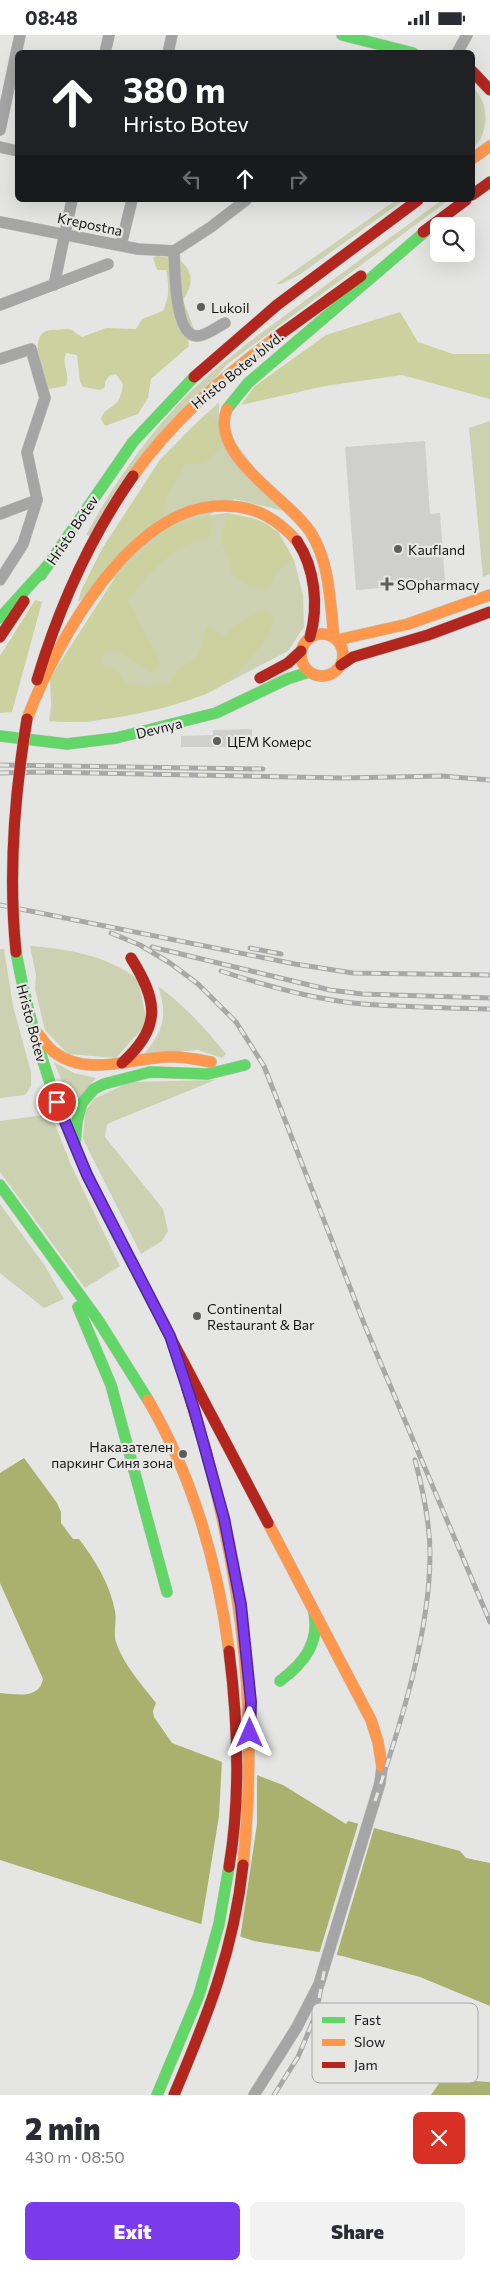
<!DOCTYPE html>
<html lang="en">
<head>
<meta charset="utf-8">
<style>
  :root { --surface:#fff; --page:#f2f2f3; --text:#2b2b33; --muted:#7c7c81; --accent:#7c3aed }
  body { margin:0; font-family:Commissioner,sans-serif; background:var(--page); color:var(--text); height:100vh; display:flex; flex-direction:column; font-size:19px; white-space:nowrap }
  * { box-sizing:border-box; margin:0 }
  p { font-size:16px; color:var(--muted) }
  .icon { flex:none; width:28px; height:28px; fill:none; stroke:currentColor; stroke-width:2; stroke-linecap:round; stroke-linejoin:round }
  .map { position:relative; height:2060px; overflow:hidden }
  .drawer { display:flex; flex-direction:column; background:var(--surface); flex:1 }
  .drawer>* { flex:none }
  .hud { position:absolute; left:15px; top:15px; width:460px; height:152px; border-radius:8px; box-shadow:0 5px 20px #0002; background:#202124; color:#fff; overflow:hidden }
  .tools { position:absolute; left:430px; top:182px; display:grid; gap:10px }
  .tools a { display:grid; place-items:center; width:45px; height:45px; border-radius:8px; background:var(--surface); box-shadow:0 5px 20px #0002; font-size:25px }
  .pin { position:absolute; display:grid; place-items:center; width:42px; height:42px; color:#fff; margin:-21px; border:2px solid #fff; border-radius:50%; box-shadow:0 1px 5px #0007 }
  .me { position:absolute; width:55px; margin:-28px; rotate:0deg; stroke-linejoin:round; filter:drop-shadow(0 0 4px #0008) }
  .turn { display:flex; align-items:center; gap:18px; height:105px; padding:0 25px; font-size:22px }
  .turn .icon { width:65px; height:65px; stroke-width:2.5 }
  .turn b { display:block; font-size:35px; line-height:42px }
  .lanes { display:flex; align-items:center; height:48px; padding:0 25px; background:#0003; justify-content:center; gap:25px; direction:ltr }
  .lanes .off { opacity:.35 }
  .round { display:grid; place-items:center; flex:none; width:52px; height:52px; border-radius:8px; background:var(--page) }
  .summary { display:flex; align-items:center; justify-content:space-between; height:85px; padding:0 25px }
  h1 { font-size:30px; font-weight:800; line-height:38px }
  .action { display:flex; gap:10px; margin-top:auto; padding:10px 25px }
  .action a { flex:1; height:58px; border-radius:8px; background:var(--accent); color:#fff; font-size:20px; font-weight:800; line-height:58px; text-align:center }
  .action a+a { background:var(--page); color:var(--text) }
  .status { display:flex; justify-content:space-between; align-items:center; height:35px; padding:0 25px; background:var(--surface); direction:ltr }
  .status svg { height:14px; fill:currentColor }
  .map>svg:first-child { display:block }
  .green { fill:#ccd1b2 }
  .forest { fill:#cbd29f }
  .water { fill:#a8b16e }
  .pier { fill:#e5e6e4 }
  .building { fill:#cfcfce }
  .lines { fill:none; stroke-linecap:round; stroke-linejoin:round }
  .street-casing { stroke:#c0c1bf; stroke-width:12 }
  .fast-casing { stroke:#c0c1bf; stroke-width:12 }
  .slow-casing { stroke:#c0c1bf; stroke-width:12 }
  .jam-casing { stroke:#c0c1bf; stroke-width:12 }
  .street { stroke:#a5a5a5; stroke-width:11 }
  .fast { stroke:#63d668; stroke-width:11 }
  .slow { stroke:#ff974d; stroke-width:11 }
  .jam { stroke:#b3261e; stroke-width:11 }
  .rail-casing { stroke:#a8a8a8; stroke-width:5 }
  .rail { stroke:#e6e7e3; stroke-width:3; stroke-dasharray:9; stroke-linecap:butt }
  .jam-bridge-casing { stroke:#c0c1bf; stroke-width:12; stroke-linecap:butt }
  .jam-bridge { stroke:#b3261e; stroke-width:11 }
  .route-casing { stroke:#51269a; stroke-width:12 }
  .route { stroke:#7c3aed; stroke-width:9 }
  .poi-dot { fill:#5e5f5d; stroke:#e6e7e3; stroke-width:2 }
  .labels { text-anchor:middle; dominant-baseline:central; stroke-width:4.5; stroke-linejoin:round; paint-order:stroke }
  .street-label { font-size:14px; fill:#161615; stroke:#e6e7e3 }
  .poi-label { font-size:14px; fill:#161615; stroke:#e6e7e3; text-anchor:start }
  .key { fill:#e6e7e3; stroke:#a8a8a5; stroke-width:1 }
  .key-label { font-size:14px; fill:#161615 }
</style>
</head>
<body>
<div class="status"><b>08:48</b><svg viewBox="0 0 49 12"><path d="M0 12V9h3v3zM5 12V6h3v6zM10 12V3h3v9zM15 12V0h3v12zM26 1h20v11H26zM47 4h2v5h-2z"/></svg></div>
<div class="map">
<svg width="490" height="2060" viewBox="0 0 490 2060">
  <rect width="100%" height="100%" fill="#e5e6e4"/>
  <g class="green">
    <path d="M 472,51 C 490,69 490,97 472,115 Z"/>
    <polygon points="396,165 404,165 299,240 281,249 276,249"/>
    <path d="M 442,165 L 449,165 L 226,330 L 90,501 L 86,500 C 113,450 144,405 183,364 C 217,330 256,302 295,273 C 343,237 392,201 442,165 Z"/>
    <polygon points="219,367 219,386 288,477 234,464 78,567 81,556 102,514 160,425 187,397"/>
    <polygon points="490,386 490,539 483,542 469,393"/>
    <polygon points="227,478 278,496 294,525 303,560 304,592 288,616 204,660 146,676 88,687 49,686 51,671 50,643 196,482"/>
    <path d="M 30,911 C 69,914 105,920 138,944 L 147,988 L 116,1023 L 68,1019 L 45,995 L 35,954 L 36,940 Z"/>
    <polygon points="0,914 4,914 13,971 31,1037 31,1051 25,1060 0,1063"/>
    <path d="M 158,951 C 185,971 205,993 226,1019 L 222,1023 L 198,1015 L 143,1020 C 164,996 168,981 158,951 Z"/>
    <polygon points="54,1027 74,1038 96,1043 72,1071"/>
    <polygon points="215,1045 107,1089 105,1102 163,1174 168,1196 162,1206 141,1219 83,1104 85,1077 94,1064 130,1047"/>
    <polygon points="51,1079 71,1130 120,1231 85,1253 0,1137 0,1086"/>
    <polygon points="0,1169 45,1231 64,1264 44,1273 0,1238"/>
  </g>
  <g class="forest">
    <path d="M 156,221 L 179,224 C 194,238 194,248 183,265 L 194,294 L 188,304 L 189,311 L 151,344 L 148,363 L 138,379 L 105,391 L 101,384 C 104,373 112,374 118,366 C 121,361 122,355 123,349 L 116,339 L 109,341 L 105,347 L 105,352 L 100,355 L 83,352 L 80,346 L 77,320 L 66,318 C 61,329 71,340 66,351 L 48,354 C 43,338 24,292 56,295 C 61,295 68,293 72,295 C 75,297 78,300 82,302 L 106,293 L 136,294 L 142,284 L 163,276 C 170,261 169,251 166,235 L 157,235 L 153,223 Z"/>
    <polygon points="400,277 418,307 453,319 490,319 490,364 402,340 325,351 241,370 255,351 326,300"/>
    <path d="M 207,378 L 219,386 L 223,408 C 212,423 206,431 186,428 L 166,464 L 163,483 L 88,558 L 81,556 L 102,514 L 160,425 Z"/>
    <path d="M 227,478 C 271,486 272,487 294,525 L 278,535 L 266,557 L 249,551 L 231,539 L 229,523 L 221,508 Z"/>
    <path d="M 212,480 L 211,502 C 172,511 151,535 128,566 L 161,628 L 152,639 L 119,616 L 106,615 L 100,628 L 117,635 L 126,649 L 148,651 L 170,648 C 180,626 187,634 197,621 C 203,613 204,601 206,591 L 225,601 C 236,587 248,580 265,576 L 275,583 C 270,605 237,642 217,653 C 180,674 91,691 49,686 L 56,668 L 52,658 L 50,643 L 116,541 L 169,493 Z"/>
    <polygon points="35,565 42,567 12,677 0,678 0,621"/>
  </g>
  <g class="water">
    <path d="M 24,1423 L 57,1468 L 61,1477 L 61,1488 L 73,1504 L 79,1504 C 95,1525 110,1549 115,1576 C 117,1586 113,1598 116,1607 C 123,1629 142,1650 156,1668 L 153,1676 L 154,1682 L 172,1708 L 283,1750 L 346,1789 L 348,1786 L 460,1816 L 466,1823 L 490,1828 L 490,1971 L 420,1942 L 342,1921 L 254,1906 L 0,1825 L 0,1658 C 16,1659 39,1665 43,1644 L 0,1548 L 0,1438 Z"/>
    <polygon points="442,2044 490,2047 490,2060 431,2060"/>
  </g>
  <g class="pier">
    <polygon points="222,1725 257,1738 257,1789 240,1904 201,1891 219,1781"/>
    <polygon points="359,1786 375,1790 336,1922 319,1919"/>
  </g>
  <g class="building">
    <polygon points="425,406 430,479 440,478 445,548 356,555 345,412"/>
    <polygon points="252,694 252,712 181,712 181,701 213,700 213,695"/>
  </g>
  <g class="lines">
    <g class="street-casing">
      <g id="street">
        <polyline points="105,18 109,0"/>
        <polyline points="168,18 172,0"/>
        <polyline points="457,18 467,0"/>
        <polyline points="0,95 20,0"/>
        <polyline points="0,112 18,116"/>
        <polyline points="0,187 138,214 174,216"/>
        <polyline points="121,210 132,165"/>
        <path d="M 174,216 C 175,233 174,301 197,301 C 206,301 217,292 225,288"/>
        <polyline points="174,216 211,192 246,165"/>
        <polyline points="54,250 72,165"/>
        <polyline points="0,270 108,229"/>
        <polyline points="0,324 31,314 45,363 27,417 37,465 23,509 0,545"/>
        <polyline points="0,479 37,465"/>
        <polyline points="254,2060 297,1992 319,1949 380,1748 382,1732"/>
      </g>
    </g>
    <g class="fast-casing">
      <g id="fast">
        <polyline points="342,0 413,18"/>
        <polyline points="227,374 248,348 434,189"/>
        <polyline points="41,540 133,407 194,342"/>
        <polyline points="0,583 48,530"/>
        <polyline points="0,701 67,709 116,703 216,678 287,644 309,637"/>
        <path d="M 16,917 C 28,984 48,1050 75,1112 C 101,1173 135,1232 165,1292"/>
        <polyline points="75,1109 77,1086 82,1068 94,1054 104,1049 150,1037 208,1039 245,1030"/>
        <polyline points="0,1150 98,1285 148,1365"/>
        <polyline points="78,1272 111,1350 167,1557"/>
        <path d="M 280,1646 C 304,1628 320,1608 314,1577"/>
        <polyline points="157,2060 199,1960 219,1889 229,1832"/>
      </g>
    </g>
    <g class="slow-casing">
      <g id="slow">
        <polyline points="472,124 490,111"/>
        <path d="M 227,374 C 208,421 290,464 311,498 C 330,528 330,568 334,602"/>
        <path d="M 133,441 C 172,386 222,343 275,303"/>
        <circle cx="322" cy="620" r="21"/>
        <polyline points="337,605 408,589 490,560"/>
        <path d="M 27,684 C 56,607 132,466 228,471 C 258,472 278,485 297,506"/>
        <path d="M 36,997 C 42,1003 47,1012 54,1017 C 86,1042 129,1024 165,1022 C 181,1021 195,1024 211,1027"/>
        <path d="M 148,1365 C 192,1440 218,1529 229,1616"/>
        <path d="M 206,1416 C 244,1560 258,1681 243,1830"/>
        <polyline points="268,1488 371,1685 378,1707 382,1732"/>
      </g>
    </g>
    <g class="jam-casing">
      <g id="jam">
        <polyline points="472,36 490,55"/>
        <polyline points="472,160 490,147"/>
        <polyline points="423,197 466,165"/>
        <polyline points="275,303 361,241"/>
        <polyline points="194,342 277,270 418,165"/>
        <path d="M 297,506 C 315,533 319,571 310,602"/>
        <polyline points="0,602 24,566"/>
        <polyline points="341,630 353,622 428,600 490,577"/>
        <polyline points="260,643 288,628 301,616"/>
        <path d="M 37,645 C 59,572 89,504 133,441"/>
        <path d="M 122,1028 C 162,992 158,966 131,923"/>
        <polyline points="165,1292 268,1488"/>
        <polyline points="187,1354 206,1416"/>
        <path d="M 229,1616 C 238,1687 241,1761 229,1832"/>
        <path d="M 174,2060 C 207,1982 234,1915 243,1830"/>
      </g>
    </g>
    <use href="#street" class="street"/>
    <use href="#fast" class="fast"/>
    <use href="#slow" class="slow"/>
    <use href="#jam" class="jam"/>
    <g class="rail-casing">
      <g id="rail">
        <polyline points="0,730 263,734"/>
        <polyline points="0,738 41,737 343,743 442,741 490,745"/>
        <polyline points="0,870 295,929 353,938 490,940"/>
        <polyline points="111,898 140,910 170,928 198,949 236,987 264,1031 365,1291 490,1587"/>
        <polyline points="152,912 330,955 362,959 490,963"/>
        <polyline points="250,913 281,919"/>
        <path d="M 221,936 C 266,951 315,965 363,969 C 405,972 448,973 490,974"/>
        <path d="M 375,1766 C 400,1691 430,1598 430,1519 C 430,1488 423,1455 415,1425"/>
        <polyline points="274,2060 298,2022 316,1979 325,1932"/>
      </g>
    </g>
    <use href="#rail" class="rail"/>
    <g class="jam-bridge-casing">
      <path id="jam-bridge" d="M 16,917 C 8,838 14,762 27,684"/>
    </g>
    <use href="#jam-bridge" class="jam-bridge"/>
  </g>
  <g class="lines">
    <g class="route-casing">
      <polyline id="route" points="57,1067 87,1140 170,1301 194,1374 224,1483 241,1570 251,1667 250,1698"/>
    </g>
    <use href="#route" class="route"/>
  </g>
  <g class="poi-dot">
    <circle cx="201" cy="272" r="5"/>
    <circle cx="398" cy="514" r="5"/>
    <path d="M384.5 541.5h5v5h5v5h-5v5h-5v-5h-5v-5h5z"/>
    <circle cx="217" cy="706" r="5"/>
    <circle cx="197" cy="1281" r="5"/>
    <circle cx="183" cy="1419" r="5"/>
  </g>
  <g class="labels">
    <g class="street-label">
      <text transform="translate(90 189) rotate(12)">Krepostna</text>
      <text transform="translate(237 335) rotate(-39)">Hristo Botev blvd.</text>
      <text transform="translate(72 495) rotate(-56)">Hristo Botev</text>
      <text transform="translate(159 693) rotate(-14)">Devnya</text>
      <text transform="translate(32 988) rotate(75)">Hristo Botev</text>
    </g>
    <g class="poi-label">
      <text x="211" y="272">Lukoil</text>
      <text x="408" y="514">Kaufland</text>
      <text x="397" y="549">SOpharmacy</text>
      <text x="227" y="706">ЦЕМ Комерс</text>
      <text x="207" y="1273">Continental<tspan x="207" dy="16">Restaurant &amp; Bar</tspan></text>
      <text x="173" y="1411" text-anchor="end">Наказателен<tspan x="173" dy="16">паркинг Синя зона</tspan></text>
    </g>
  </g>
  <rect x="312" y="1968" width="166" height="80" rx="8" class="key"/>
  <rect x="322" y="1982" width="23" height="6" fill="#63d668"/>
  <rect x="322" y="2004" width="23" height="7" fill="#ff974d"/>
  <rect x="322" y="2027" width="23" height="6" fill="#b3261e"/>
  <g class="key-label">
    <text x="354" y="1990">Fast</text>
    <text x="354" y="2012">Slow</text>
    <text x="354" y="2035">Jam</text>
  </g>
</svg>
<div class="tools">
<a><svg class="icon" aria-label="search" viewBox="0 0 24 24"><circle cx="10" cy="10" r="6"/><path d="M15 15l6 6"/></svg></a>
</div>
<div class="pin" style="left:57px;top:1067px;background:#d93025"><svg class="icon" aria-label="arrive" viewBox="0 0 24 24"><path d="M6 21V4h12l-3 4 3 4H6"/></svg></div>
<svg class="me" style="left:250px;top:1698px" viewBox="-20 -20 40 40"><path d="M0-17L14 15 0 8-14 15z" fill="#7c3aed" stroke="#fff" stroke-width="4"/></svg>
<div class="hud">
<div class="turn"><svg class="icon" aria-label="ahead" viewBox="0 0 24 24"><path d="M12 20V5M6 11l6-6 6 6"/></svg><div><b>380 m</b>Hristo Botev</div></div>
<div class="lanes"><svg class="icon off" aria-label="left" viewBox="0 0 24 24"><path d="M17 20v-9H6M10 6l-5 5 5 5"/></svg><svg class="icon" aria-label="ahead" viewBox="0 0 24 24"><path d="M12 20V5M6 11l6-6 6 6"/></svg><svg class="icon off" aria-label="right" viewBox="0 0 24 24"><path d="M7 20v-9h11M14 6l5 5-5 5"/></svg></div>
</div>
</div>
<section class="drawer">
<div class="summary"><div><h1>2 min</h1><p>430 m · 08:50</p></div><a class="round" style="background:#d93025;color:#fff"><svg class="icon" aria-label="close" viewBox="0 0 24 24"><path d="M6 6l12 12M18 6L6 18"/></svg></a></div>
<div class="action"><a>Exit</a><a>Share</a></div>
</section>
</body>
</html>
